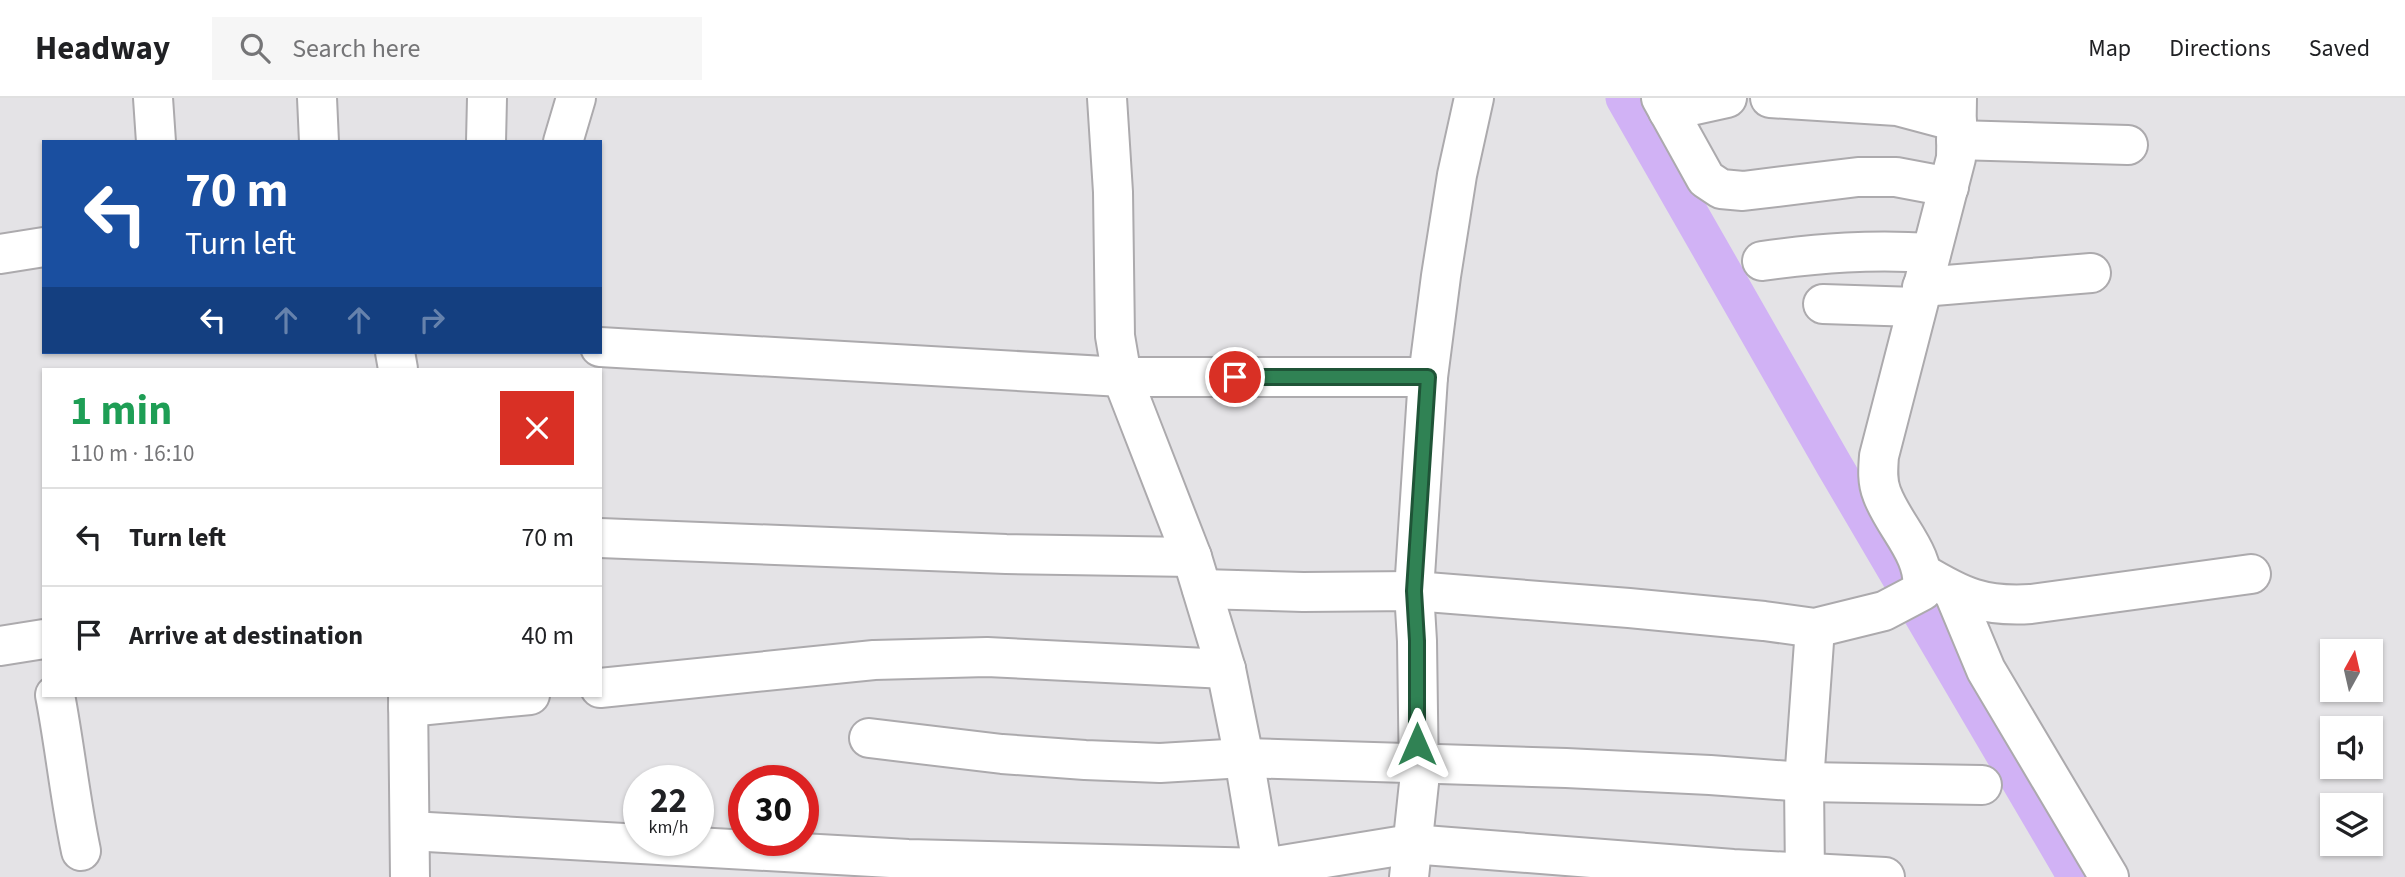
<!DOCTYPE html>
<html lang="en">
<head>
<meta charset="utf-8">
<style>
  :root { --surface:#fff; --page:#f6f6f6; --text:#202124; --muted:#757577; --line:#e0e0e0 }
  body { margin:0; font-family:"Source Sans 3",sans-serif; background:var(--page); color:var(--text); height:100vh; display:flex; flex-direction:column; font-size:26px; white-space:nowrap }
  * { box-sizing:border-box; margin:0 }
  p { font-size:23px; color:var(--muted) }
  .icon { flex:none; width:38px; height:38px; fill:none; stroke:currentColor; stroke-width:2; stroke-linecap:round; stroke-linejoin:round }
  .map { position:relative; flex:1; overflow:hidden }
  .panel { position:absolute; left:42px; top:270px; width:560px; height:329px; display:flex; flex-direction:column; background:var(--surface); border-radius:0px; box-shadow:0 2px 5px #0004 }
  .panel>* { flex:none }
  .banner { position:absolute; left:42px; top:42px; width:560px; height:214px; border-radius:0px; box-shadow:0 2px 5px #0004; background:#1a4fa0; color:#fff; overflow:hidden }
  .needle { width:46px; rotate:8deg }
  .fabs { position:absolute; left:2320px; top:541px; display:grid; gap:14px }
  .fabs a { display:grid; place-items:center; width:63px; height:63px; border-radius:0px; background:var(--surface); box-shadow:0 2px 5px #0004; font-size:35px }
  .speed { position:absolute; left:623px; top:667px; display:flex; gap:14px; font-size:35px; font-weight:700; text-align:center }
  .speed>* { display:grid; place-content:center; width:91px; height:91px; border-radius:50%; background:var(--surface); box-shadow:0 2px 5px #0004; line-height:1 }
  .speed small { font-size:18px; font-weight:400 }
  .speed .limit { border:10px solid #d22; background:#fff; color:#111 }
  .pin { position:absolute; display:grid; place-items:center; width:60px; height:60px; color:#fff; margin:-30px; border:4px solid #fff; border-radius:50%; box-shadow:0 2px 7px #0007 }
  .me { position:absolute; width:77px; margin:-38px; rotate:0deg; stroke-linejoin:round; filter:drop-shadow(0 0 5px #0008) }
  .turn { display:flex; align-items:center; gap:24px; height:147px; padding:0 28px; font-size:32px }
  .turn .icon { width:91px; height:91px; stroke-width:2.5 }
  .turn b { display:block; font-size:49px; line-height:60px }
  .lanes { display:flex; align-items:center; height:66px; padding:0 28px; background:#0003; justify-content:center; gap:35px; direction:ltr }
  .lanes .off { opacity:.35 }
  .round { display:grid; place-items:center; flex:none; width:74px; height:74px; border-radius:0px; background:var(--page) }
  .summary { display:flex; align-items:center; justify-content:space-between; height:119px; padding:0 28px }
  h1 { font-size:42px; font-weight:700; line-height:52px; color:#1e9e55 }
  ul { padding:0; list-style:none }
  li { display:flex; align-items:center; gap:21px; height:98px; padding:0 28px; border-top:2px solid var(--line) }
  li div { flex:1 }
  li b { display:block; font-size:26px }
  li em { font-style:normal }
  header { display:flex; align-items:center; gap:42px; box-sizing:border-box; height:98px; padding:0 35px; background:var(--surface); border-bottom:2px solid var(--line) }
  header strong { font-size:33px }
  nav { display:flex; gap:38px; margin-inline-start:auto; font-size:24px }
  .search { width:490px; height:63px; background:var(--page); display:flex; align-items:center; gap:18px; box-sizing:border-box; padding:0 24px; border-radius:0px; color:var(--muted); font-size:26px }
  .map>svg:first-child { display:block }
  .lines { fill:none; stroke-linecap:round; stroke-linejoin:round }
  .canal { stroke:#d1b2f5; stroke-width:37 }
  .minor-casing { stroke:#acaaad; stroke-width:42 }
  .minor { stroke:#fff; stroke-width:38 }
  .route-casing { stroke:#1f5437; stroke-width:18 }
  .route { stroke:#308254; stroke-width:12 }
</style>
</head>
<body>
<header>
<strong>Headway</strong>
<div class="search"><svg class="icon" aria-label="search" viewBox="0 0 24 24"><circle cx="10" cy="10" r="6"/><path d="M15 15l6 6"/></svg>Search here</div>
<nav><a>Map</a><a>Directions</a><a>Saved</a></nav>
</header>
<div class="map">
<svg width="2405" height="779" viewBox="0 0 2405 779">
  <rect width="100%" height="100%" fill="#e4e3e6"/>
  <g class="lines">
    <polyline class="canal" points="1624,0 1834,367 2076,779"/>
    <g class="minor-casing">
      <g id="minor">
        <polyline points="153,0 156,44"/>
        <polyline points="317,0 319,44"/>
        <polyline points="1107,0 1113,94 1115,238 1122,279 1192,459 1226,571 1244,660 1264,779"/>
        <polyline points="1661,0 1706,81 1721,91 1743,93 1858,79 1896,79 1949,89"/>
        <polyline points="1770,0 1897,8 1957,24"/>
        <polyline points="1668,13 1727,0"/>
        <polyline points="1956,42 2128,47"/>
        <polyline points="486,44 487,0"/>
        <polyline points="563,44 576,0"/>
        <polyline points="0,156 44,149"/>
        <path d="M 1762,163 C 1821,155 1871,151 1931,155"/>
        <polyline points="1922,189 2091,175"/>
        <polyline points="1823,206 1916,209"/>
        <polyline points="600,249 1122,279 1428,279"/>
        <polyline points="395,254 398,271"/>
        <polyline points="600,440 1006,456 1192,459"/>
        <path d="M 1922,475 C 1962,499 1983,509 2031,506 L 2251,476"/>
        <path d="M 1202,491 L 1303,494 L 1414,493 L 1629,510 L 1764,523 L 1815,530 L 1884,513 L 1922,493 C 1927,456 1894,429 1882,396 C 1877,384 1878,371 1879,358 L 1956,60 L 1957,0"/>
        <polyline points="1953,493 1986,572 2109,779"/>
        <polyline points="0,548 44,541"/>
        <polyline points="600,590 874,562 987,559 1226,571"/>
        <path d="M 55,597 C 65,649 70,701 81,753"/>
        <polyline points="408,597 410,779"/>
        <polyline points="408,609 530,597"/>
        <polyline points="869,640 1002,656 1085,662 1160,665 1244,660 1566,670 1710,677 1804,684 1982,687"/>
        <polyline points="410,733 908,761 1264,770 1411,746 1733,771 1885,779"/>
        <polyline points="1409,779 1419,685 1417,543 1414,493 1428,279 1441,178 1457,77 1474,0"/>
        <polyline points="1805,779 1804,684 1815,530"/>
      </g>
    </g>
    <use href="#minor" class="minor"/>
  </g>
  <g class="lines">
    <g class="route-casing">
      <polyline id="route" points="1235,279 1428,279 1414,493 1417,543 1417,646"/>
    </g>
    <use href="#route" class="route"/>
  </g>
</svg>
<div class="fabs">
<a><svg class="needle" viewBox="-14 -14 28 28"><path d="M0-13l5 13h-10z" fill="#e53935"/><path d="M0 13l5-13h-10z" fill="#757577"/></svg></a>
<a><svg class="icon" aria-label="sound" viewBox="0 0 24 24"><path d="M4 9h4l5-4v14l-5-4H4zM17 9q2 3 0 6"/></svg></a>
<a><svg class="icon" aria-label="layers" viewBox="0 0 24 24"><path d="M12 4l9 5-9 5-9-5zM3 14l9 5 9-5"/></svg></a>
</div>
<div class="speed"><div>22<small>km/h</small></div><div class="limit">30</div></div>
<div class="pin" style="left:1235px;top:279px;background:#d93025"><svg class="icon" aria-label="arrive" viewBox="0 0 24 24"><path d="M6 21V4h12l-3 4 3 4H6"/></svg></div>
<svg class="me" style="left:1417px;top:646px" viewBox="-20 -20 40 40"><path d="M0-17L14 15 0 8-14 15z" fill="#308254" stroke="#fff" stroke-width="4"/></svg>
<div class="banner">
<div class="turn"><svg class="icon" aria-label="left" viewBox="0 0 24 24"><path d="M17 20v-9H6M10 6l-5 5 5 5"/></svg><div><b>70 m</b>Turn left</div></div>
<div class="lanes"><svg class="icon" aria-label="left" viewBox="0 0 24 24"><path d="M17 20v-9H6M10 6l-5 5 5 5"/></svg><svg class="icon off" aria-label="ahead" viewBox="0 0 24 24"><path d="M12 20V5M6 11l6-6 6 6"/></svg><svg class="icon off" aria-label="ahead" viewBox="0 0 24 24"><path d="M12 20V5M6 11l6-6 6 6"/></svg><svg class="icon off" aria-label="right" viewBox="0 0 24 24"><path d="M7 20v-9h11M14 6l5 5-5 5"/></svg></div>
</div>
<section class="panel">
<div class="summary"><div><h1>1 min</h1><p>110 m · 16:10</p></div><a class="round" style="background:#d93025;color:#fff"><svg class="icon" aria-label="close" viewBox="0 0 24 24"><path d="M6 6l12 12M18 6L6 18"/></svg></a></div>
<ul>
<li><svg class="icon" aria-label="left" viewBox="0 0 24 24"><path d="M17 20v-9H6M10 6l-5 5 5 5"/></svg><div><b>Turn left</b></div><em>70 m</em></li>
<li><svg class="icon" aria-label="arrive" viewBox="0 0 24 24"><path d="M6 21V4h12l-3 4 3 4H6"/></svg><div><b>Arrive at destination</b></div><em>40 m</em></li>
</ul>
</section>
</div>
</body>
</html>
